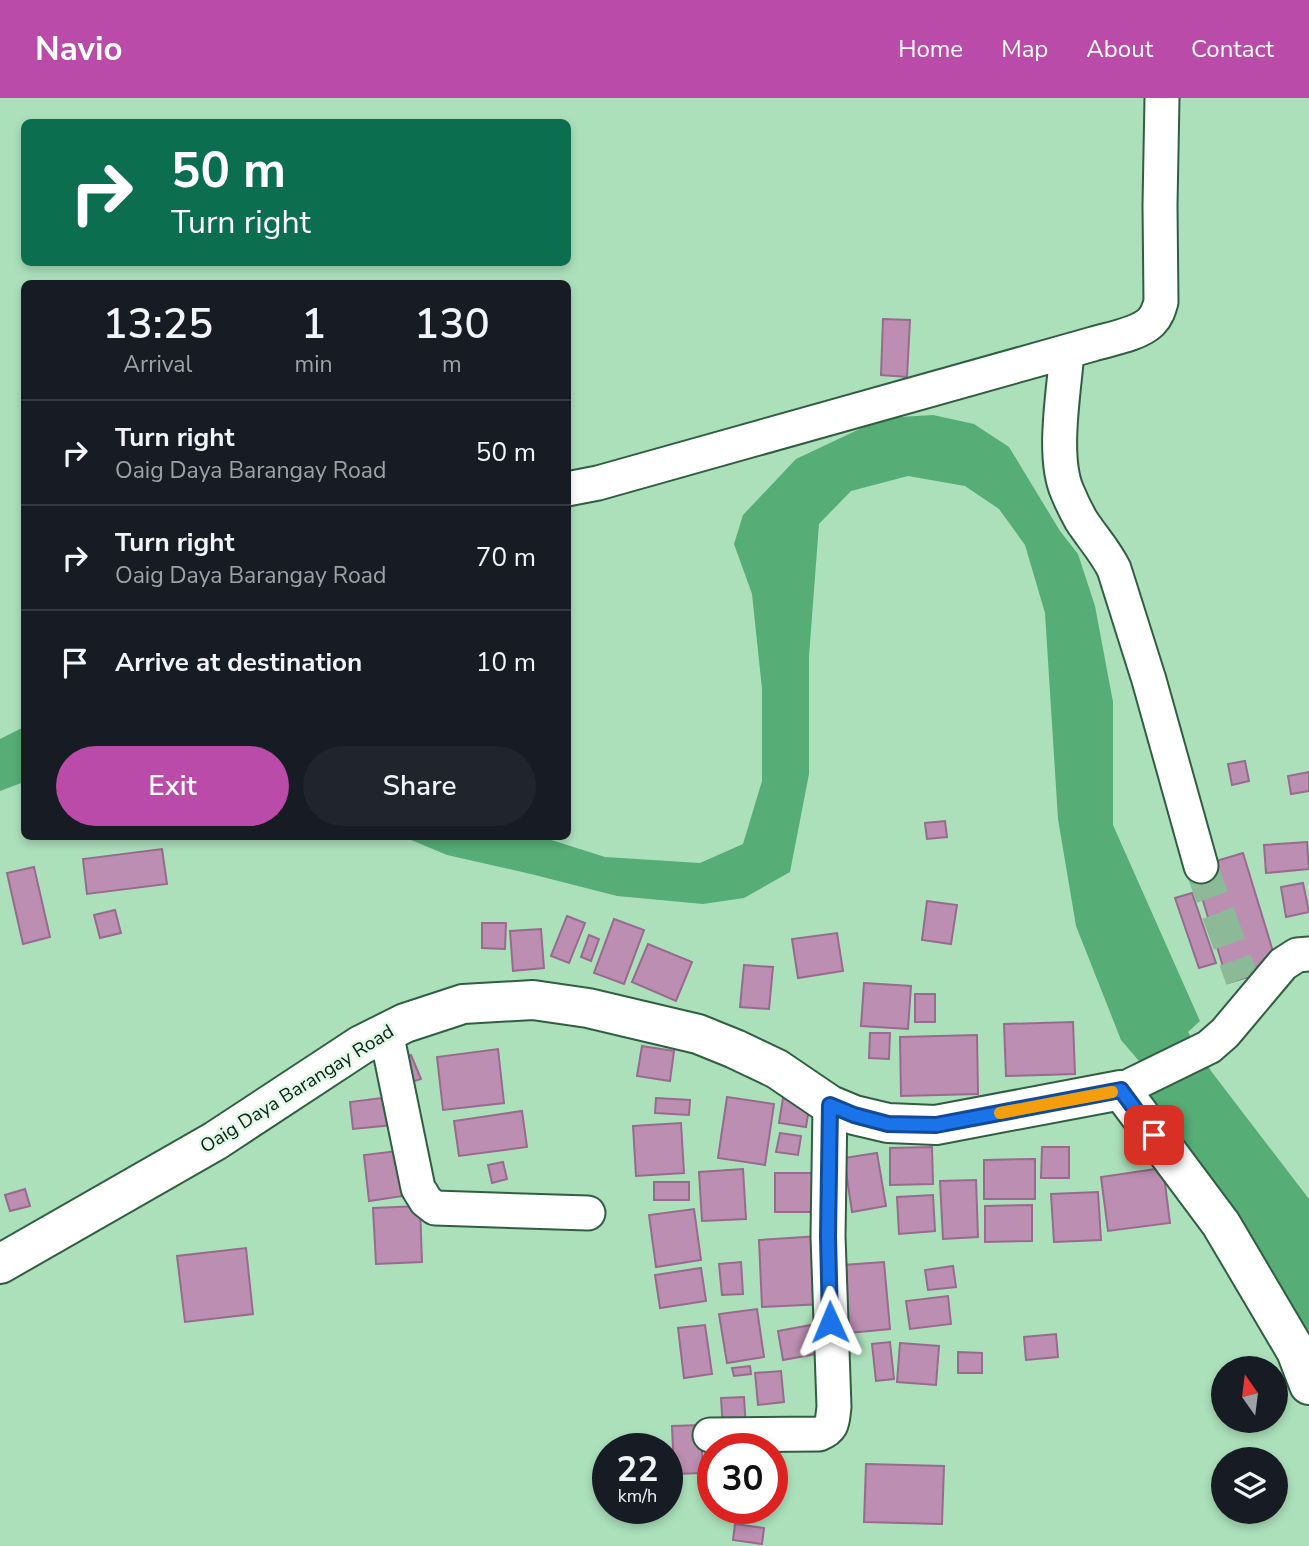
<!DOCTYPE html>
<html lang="en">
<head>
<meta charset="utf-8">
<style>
  :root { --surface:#171b24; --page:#20242c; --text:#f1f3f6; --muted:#9ea1a6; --line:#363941; --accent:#ba4ba9 }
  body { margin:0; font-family:"Nunito Sans",sans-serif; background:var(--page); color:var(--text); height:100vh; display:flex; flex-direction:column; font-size:26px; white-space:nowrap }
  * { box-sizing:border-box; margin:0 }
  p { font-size:23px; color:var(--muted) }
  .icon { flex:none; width:38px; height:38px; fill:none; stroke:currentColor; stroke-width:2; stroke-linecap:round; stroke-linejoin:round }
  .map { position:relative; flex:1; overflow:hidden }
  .drawer { position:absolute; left:21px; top:182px; width:550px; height:560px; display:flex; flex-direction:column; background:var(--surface); border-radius:10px; box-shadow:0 4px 10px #0003 }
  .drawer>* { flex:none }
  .banner { position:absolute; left:21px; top:21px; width:550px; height:147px; border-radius:10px; box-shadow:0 4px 10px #0003; background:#0b6e4f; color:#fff; overflow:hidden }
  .needle { width:46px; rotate:346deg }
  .buttons { position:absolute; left:1211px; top:1258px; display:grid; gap:14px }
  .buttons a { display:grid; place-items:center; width:77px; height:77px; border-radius:50%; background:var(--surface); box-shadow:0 4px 10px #0003; font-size:35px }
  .speed { position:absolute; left:592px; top:1335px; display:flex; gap:14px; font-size:35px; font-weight:700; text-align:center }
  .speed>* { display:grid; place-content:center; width:91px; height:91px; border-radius:50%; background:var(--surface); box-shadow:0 4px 10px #0003; line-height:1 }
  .speed small { font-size:18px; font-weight:400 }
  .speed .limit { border:10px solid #d22; background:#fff; color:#111 }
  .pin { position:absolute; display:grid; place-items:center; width:60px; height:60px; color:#fff; margin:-30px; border-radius:14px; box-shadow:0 4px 10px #0006 }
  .me { position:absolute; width:77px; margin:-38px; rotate:359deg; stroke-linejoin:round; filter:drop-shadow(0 0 5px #0008) }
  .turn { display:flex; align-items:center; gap:24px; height:147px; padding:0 35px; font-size:32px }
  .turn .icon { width:91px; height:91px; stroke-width:2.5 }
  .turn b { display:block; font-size:49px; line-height:60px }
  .eta { display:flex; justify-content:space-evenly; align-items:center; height:119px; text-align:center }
  .eta b { font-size:42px; font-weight:600; line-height:49px }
  .button { display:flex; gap:14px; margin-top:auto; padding:14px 35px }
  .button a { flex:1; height:80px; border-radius:42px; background:var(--accent); color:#fff; font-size:28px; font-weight:600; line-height:80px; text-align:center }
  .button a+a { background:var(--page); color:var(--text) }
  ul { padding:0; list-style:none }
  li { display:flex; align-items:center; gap:21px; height:105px; padding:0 35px; border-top:2px solid var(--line) }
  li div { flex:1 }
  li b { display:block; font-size:26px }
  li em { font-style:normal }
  header { display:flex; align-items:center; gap:42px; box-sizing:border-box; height:98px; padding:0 35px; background:var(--accent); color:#fff }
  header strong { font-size:33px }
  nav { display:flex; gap:38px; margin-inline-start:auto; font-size:24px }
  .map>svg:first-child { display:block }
  .water { fill:#56ad75 }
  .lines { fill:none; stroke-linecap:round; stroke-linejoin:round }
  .river { stroke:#56ad75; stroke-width:49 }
  .building { fill:#bc8eb2; stroke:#976b8e; stroke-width:2 }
  .minor-tunnel { stroke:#8cba99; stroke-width:33; stroke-dasharray:33 17; stroke-linecap:butt }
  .minor-casing { stroke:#2f5f40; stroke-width:37 }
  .tertiary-casing { stroke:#2f5f40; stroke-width:42 }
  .minor { stroke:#fff; stroke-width:33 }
  .tertiary { stroke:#fff; stroke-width:38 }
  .route-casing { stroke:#114b97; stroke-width:18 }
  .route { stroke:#1a73e8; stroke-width:12 }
  .slow { stroke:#f59e0b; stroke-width:12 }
  .labels { text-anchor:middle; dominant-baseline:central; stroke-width:5; stroke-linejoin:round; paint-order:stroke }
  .street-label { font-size:19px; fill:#0c2013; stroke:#e0fae7 }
</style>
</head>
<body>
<header>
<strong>Navio</strong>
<nav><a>Home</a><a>Map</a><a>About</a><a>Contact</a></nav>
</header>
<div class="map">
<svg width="1309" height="1448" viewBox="0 0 1309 1448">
  <rect width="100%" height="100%" fill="#ace0bb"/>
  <g class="water">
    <polygon points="933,317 974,326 1009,349 1060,433 1078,456 1095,508 1113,604 1113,727 1200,923 1188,934 1211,973 1309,1101 1309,1234 1301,1216 1215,1089 1147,1003 1155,988 1146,965 1139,963 1121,942 1076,828 1058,721 1045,515 1025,447 999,411 965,388 908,378 851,393 819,426 809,558 809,676 790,774 744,800 703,806 617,798 535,777 447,757 404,739 542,739 605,759 700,765 743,746 762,683 762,591 752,496 734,446 743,417 796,361 883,320"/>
    <polygon points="24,629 24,684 0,693 0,641"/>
  </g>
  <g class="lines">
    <polyline class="river" points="1238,1108 1304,1237"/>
  </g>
  <g class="building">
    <polygon points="883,221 910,222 907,279 881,277"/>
    <polygon points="1245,663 1249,683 1232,687 1228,666"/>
    <polygon points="1309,674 1309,693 1291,696 1288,678"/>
    <polygon points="945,723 947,739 927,741 925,725"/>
    <polygon points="1307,744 1309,771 1266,775 1264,747"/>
    <polygon points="162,751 167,786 87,796 83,761"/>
    <polygon points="1243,755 1278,870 1228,885 1193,770"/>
    <polygon points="34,769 50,839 23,846 7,775"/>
    <polygon points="1303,785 1309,814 1286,819 1281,789"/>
    <polygon points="1192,795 1216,865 1199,870 1175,800"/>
    <polygon points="927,803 957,807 951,846 922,842"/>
    <polygon points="115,812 121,835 100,840 94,817"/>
    <polygon points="567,818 585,825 569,865 551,858"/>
    <polygon points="614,821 644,832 624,886 594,875"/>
    <polygon points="482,825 506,825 505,851 482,850"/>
    <polygon points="541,831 544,870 513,873 510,833"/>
    <polygon points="837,835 843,873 798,880 792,841"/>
    <polygon points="589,837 599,841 591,863 581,859"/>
    <polygon points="648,846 692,864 676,903 632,884"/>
    <polygon points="744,867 773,869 769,911 740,909"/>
    <polygon points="864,885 911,888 908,931 861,928"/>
    <rect x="915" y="896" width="20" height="28"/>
    <polygon points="1073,924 1075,976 1006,978 1004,926"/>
    <polygon points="870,935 890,935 889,961 869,960"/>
    <polygon points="977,937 978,996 901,998 900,939"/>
    <polygon points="642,948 674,953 670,983 637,978"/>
    <polygon points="498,951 504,1005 443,1012 437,959"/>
    <polygon points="411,957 421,981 403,987 394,963"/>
    <polygon points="389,999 393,1027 353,1031 350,1004"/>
    <polygon points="727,999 774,1006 765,1067 718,1060"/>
    <polygon points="656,1000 690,1002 689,1017 655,1015"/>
    <polygon points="783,1000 810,1004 806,1029 779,1025"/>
    <polygon points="522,1013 527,1049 459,1058 454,1023"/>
    <polygon points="681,1025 684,1075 636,1078 633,1028"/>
    <polygon points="780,1035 801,1038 798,1057 776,1054"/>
    <polygon points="932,1049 933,1086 890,1087 890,1050"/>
    <polygon points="1042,1049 1069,1049 1069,1080 1041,1080"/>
    <polygon points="397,1053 403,1098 369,1103 364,1057"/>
    <polygon points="877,1055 886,1108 852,1114 844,1060"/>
    <polygon points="1035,1061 1035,1101 984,1101 984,1062"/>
    <polygon points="503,1064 507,1081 492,1085 488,1067"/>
    <polygon points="1163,1070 1170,1125 1108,1133 1101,1079"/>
    <polygon points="743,1071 746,1121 702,1123 699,1074"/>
    <rect x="775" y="1075" width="48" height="39"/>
    <polygon points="976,1082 978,1139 943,1141 940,1083"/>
    <rect x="654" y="1084" width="35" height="18"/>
    <polygon points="25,1091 30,1108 10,1113 5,1097"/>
    <polygon points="1098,1094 1101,1142 1054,1144 1051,1096"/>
    <polygon points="933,1097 935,1133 899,1136 897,1099"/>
    <polygon points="1032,1107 1032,1143 985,1144 985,1108"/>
    <polygon points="420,1108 422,1164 376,1166 373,1110"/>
    <polygon points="694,1111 701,1162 656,1169 649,1117"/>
    <polygon points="819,1138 824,1206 762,1209 759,1142"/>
    <polygon points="246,1150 253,1216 185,1224 177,1158"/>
    <polygon points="741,1164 743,1196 722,1197 719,1166"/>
    <polygon points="884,1164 890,1231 849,1235 843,1167"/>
    <polygon points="953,1168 956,1189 928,1192 925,1172"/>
    <polygon points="701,1170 706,1203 660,1210 655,1177"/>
    <polygon points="948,1198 951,1226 910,1231 906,1203"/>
    <polygon points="757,1211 764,1259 727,1265 719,1216"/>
    <polygon points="705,1227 712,1276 684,1280 678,1230"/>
    <polygon points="811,1227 816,1256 783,1262 778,1233"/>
    <polygon points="1056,1236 1058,1259 1026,1262 1024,1239"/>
    <polygon points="890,1244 894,1281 876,1283 872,1246"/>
    <polygon points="900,1245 939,1248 936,1287 897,1284"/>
    <polygon points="958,1254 982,1255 982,1275 958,1275"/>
    <polygon points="750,1268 751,1276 734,1278 732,1270"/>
    <polygon points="781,1273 784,1304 758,1307 755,1275"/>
    <polygon points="744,1299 746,1331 723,1332 721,1300"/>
    <polygon points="701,1327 703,1375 674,1376 672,1328"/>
    <polygon points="866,1366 944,1368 942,1426 864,1424"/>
    <polygon points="735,1426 764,1430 762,1446 733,1442"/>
  </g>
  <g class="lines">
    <polyline class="minor-tunnel" points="1201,768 1242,881"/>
    <g class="minor-casing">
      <g id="minor">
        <path d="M 1067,254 C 1064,293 1052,358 1067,393 C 1071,403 1076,413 1081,422 C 1092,439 1105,453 1114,471 L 1149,582 L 1201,768"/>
        <path d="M 567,391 L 598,385 L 1093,246 C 1110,241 1139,236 1151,224 C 1157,218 1159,211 1161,204 L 1160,107 L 1162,0"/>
        <polyline points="386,934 418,1090 426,1103 435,1110 588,1115"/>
        <polyline points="1121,992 1209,949 1225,935 1283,866 1297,857 1309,856"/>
        <path d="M 710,1337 L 819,1336 C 834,1330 832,1323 834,1309 L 828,1138 L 830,1007"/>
      </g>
    </g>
    <g class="tertiary-casing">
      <polyline id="tertiary" points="0,1166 215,1043 361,947 405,925 463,906 533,902 588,910 698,936 735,951 777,971 830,1007 854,1017 888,1025 936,1027 1121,992 1221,1126 1296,1253 1309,1287"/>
    </g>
    <use href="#minor" class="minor"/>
    <use href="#tertiary" class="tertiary"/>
  </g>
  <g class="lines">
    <g class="route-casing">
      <polyline id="route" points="830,1224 828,1138 830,1007 854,1017 888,1026 936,1027 1121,992 1154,1037"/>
    </g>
    <use href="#route" class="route"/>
    <polyline class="slow" points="1000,1015 1112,994"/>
  </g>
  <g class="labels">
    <g class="street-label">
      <text transform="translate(297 991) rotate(-32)">Oaig Daya Barangay Road</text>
    </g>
  </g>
</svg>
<div class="buttons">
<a><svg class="needle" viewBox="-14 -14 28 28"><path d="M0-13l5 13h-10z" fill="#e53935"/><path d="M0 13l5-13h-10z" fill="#9ea1a6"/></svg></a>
<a><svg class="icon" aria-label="layers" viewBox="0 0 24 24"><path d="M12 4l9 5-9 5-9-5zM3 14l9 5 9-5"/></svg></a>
</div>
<div class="speed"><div>22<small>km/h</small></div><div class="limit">30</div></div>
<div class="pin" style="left:1154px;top:1037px;background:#d93025"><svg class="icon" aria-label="arrive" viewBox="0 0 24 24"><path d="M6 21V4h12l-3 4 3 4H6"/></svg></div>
<svg class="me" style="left:830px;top:1224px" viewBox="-20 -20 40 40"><path d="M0-17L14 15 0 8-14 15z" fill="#1a73e8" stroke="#fff" stroke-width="4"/></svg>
<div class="banner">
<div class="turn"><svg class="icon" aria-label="right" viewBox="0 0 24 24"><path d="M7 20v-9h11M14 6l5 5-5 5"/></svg><div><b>50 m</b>Turn right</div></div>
</div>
<section class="drawer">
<div class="eta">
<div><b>13:25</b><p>Arrival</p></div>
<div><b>1</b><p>min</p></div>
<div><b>130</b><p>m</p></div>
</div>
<ul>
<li><svg class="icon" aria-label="right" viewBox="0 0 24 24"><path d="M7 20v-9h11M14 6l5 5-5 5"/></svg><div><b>Turn right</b><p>Oaig Daya Barangay Road</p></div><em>50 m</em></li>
<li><svg class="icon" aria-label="right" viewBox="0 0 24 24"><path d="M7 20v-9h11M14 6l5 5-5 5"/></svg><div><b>Turn right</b><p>Oaig Daya Barangay Road</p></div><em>70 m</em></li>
<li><svg class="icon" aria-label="arrive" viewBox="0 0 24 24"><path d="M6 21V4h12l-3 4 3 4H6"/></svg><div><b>Arrive at destination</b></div><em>10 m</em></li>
</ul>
<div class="button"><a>Exit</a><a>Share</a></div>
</section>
</div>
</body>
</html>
